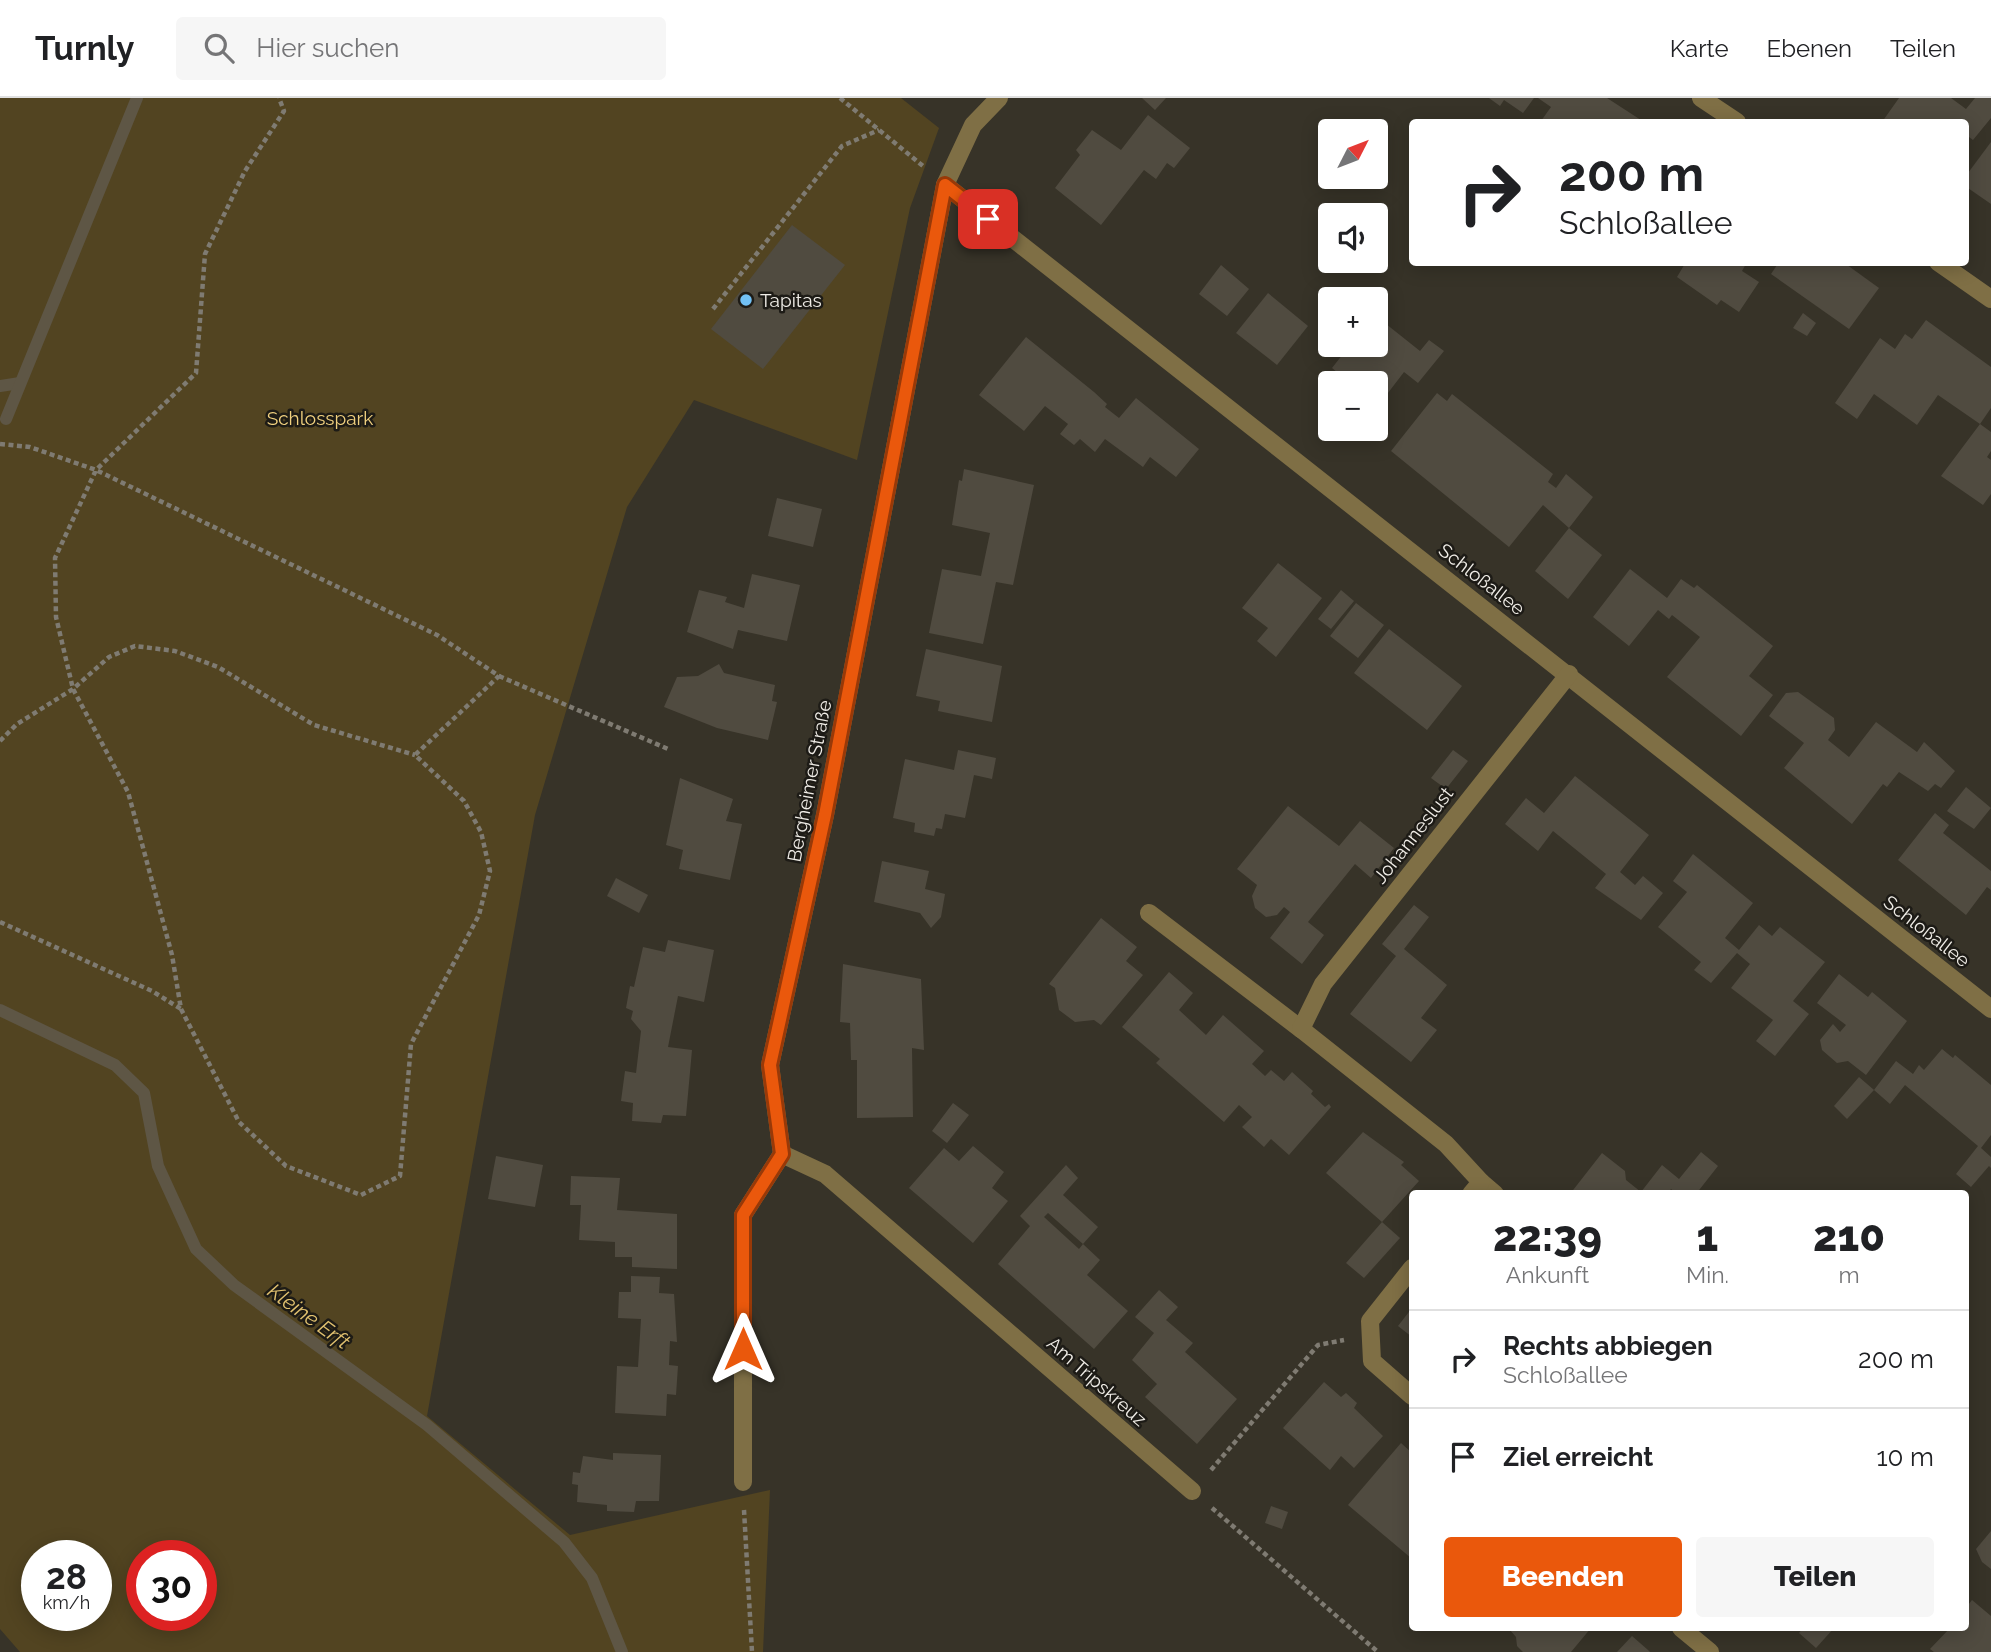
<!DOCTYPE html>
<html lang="de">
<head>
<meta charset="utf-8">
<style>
  :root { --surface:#fff; --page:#f6f6f6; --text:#202124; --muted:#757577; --line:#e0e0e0; --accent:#ea580c }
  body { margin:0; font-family:Raleway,sans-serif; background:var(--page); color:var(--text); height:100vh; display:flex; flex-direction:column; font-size:26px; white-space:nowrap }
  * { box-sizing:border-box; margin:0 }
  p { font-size:23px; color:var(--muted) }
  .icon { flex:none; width:38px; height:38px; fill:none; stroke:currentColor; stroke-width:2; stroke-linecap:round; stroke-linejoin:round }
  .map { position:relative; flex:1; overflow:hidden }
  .side { position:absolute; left:1409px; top:1092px; width:560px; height:441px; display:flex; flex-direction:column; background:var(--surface); border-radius:7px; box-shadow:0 4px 18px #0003 }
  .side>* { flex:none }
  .hud { position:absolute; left:1409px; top:21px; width:560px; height:147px; border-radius:7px; box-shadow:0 4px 18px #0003; background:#fff; color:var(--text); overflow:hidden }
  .needle { width:46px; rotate:48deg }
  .tools { position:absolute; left:1318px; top:21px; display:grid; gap:14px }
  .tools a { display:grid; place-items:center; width:70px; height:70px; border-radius:7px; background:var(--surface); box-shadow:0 4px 18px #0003; font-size:35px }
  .speed { position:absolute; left:21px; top:1442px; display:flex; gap:14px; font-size:35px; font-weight:700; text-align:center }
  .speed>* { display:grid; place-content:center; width:91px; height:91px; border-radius:50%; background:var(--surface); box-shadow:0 4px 18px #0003; line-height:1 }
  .speed small { font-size:18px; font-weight:400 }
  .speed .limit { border:10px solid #d22; background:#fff; color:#111 }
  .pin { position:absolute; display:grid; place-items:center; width:60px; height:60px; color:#fff; margin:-30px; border-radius:14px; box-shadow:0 4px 10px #0006 }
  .me { position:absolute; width:77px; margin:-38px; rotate:0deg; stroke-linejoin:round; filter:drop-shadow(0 0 5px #0008) }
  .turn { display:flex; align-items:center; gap:24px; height:147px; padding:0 35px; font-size:32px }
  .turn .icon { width:91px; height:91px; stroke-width:2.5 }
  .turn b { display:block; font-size:49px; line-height:60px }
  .eta { display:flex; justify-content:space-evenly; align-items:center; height:119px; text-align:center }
  .eta b { font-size:42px; font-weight:800; line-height:49px }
  .button { display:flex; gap:14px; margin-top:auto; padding:14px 35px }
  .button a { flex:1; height:80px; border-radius:7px; background:var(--accent); color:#fff; font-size:28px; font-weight:800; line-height:80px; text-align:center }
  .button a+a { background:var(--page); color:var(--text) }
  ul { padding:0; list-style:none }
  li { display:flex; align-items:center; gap:21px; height:98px; padding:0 35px; border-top:2px solid var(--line) }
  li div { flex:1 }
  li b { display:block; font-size:26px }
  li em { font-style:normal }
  header { display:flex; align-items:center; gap:42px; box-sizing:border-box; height:98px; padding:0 35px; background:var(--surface); border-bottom:2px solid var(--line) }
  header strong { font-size:33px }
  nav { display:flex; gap:38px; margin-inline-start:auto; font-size:24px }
  .search { width:490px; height:63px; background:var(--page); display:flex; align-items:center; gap:18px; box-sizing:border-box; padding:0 24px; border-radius:7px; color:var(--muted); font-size:26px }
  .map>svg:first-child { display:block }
  .green { fill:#524421; fill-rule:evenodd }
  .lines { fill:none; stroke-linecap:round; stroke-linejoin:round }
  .stream { stroke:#5e5645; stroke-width:12 }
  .building { fill:#504b40; fill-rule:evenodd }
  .path { stroke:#7f7b72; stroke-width:4.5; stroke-dasharray:5 3.5; stroke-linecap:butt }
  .minor { stroke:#7f6f45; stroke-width:18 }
  .route-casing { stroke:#983908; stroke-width:18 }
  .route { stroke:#ea580c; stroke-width:12 }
  .poi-dot { fill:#72c1f5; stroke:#1d1b16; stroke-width:2.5 }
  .labels { text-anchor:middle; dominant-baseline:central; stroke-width:5; stroke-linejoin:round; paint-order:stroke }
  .poi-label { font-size:19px; fill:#f0ede7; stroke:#1d1b16; text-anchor:start }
  .park-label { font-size:19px; fill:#f1d17f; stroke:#1d1b16 }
  .street-label { font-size:19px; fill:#f0ede7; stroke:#1d1b16 }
  .water-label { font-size:21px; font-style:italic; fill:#e1c16f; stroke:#1d1b16 }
</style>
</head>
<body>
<header>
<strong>Turnly</strong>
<div class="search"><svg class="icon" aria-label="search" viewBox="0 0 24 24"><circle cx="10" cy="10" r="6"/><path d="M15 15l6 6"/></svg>Hier suchen</div>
<nav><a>Karte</a><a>Ebenen</a><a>Teilen</a></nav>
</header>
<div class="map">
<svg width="1991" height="1554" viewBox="0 0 1991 1554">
  <rect width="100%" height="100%" fill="#373328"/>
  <path class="green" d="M 0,0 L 901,0 L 939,30 L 910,110 L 857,362 L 694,302 L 627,409 L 535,717 L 427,1318 L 570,1437 L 770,1392 L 763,1554 L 20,1554 L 0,1531 ZM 37,1458 L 96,1458 L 96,1517 L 37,1517 ZM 142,1458 L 201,1458 L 201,1517 L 142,1517 Z"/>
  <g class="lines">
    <g class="stream">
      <polyline points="0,288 20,285"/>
      <polyline points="6,321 137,0"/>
      <polyline points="0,912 115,967 144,995 158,1068 196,1151 234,1187 427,1327 564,1444 592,1480 622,1554"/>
    </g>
  </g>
  <g class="building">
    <polygon points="1142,0 1166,0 1155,12"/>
    <polygon points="1489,0 1534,0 1523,15 1504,2 1500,8"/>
    <polygon points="1538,0 1607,0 1644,24 1543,24 1541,23 1551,9"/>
    <polygon points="1899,0 1951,0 1966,11 1975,0 1991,0 1991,20 1973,42 1965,36 1965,24 1882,24"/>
    <polygon points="1148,17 1190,50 1174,70 1167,65 1156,81 1144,72 1101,127 1055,90 1080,57 1076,52 1092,32 1121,52"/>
    <polygon points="1991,44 1991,106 1965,88 1965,79"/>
    <polygon points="792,127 845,167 763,271 711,231"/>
    <polygon points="1686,164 1747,164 1742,173 1759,184 1739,214 1721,202 1717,207 1677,179"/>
    <polygon points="1779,164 1843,164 1879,190 1849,231 1771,176"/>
    <polygon points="1221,167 1249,191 1227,218 1199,196"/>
    <polygon points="1268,195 1308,228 1277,267 1236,235"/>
    <polygon points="1803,215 1816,225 1807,238 1793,230"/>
    <polygon points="1376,218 1420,253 1429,242 1444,253 1418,285 1404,274 1378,308 1376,285 1350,285 1332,270 1350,247 1376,247"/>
    <polygon points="1926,222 1991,269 1991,310 1980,326 1938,297 1917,327 1874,296 1857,321 1835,305 1880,240 1895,251 1905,236 1912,241"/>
    <polygon points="1026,239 1094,294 1107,306 1105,309 1119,320 1136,300 1199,351 1176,379 1150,359 1143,369 1105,341 1095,354 1080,341 1074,347 1060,336 1068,326 1045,308 1024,333 979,297"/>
    <polygon points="1437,295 1447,303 1452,296 1553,376 1548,384 1556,390 1566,376 1593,399 1569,430 1543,407 1509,449 1391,353"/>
    <polygon points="1980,326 1991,334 1991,353 1987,359 1991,362 1991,396 1983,407 1941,378"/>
    <polygon points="964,371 1034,387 1013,487 996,484 983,546 929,535 942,471 981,478 990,435 952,427 959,382 962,383"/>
    <polygon points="777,400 822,411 813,449 768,438"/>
    <polygon points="1569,430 1602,457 1568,501 1535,473"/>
    <polygon points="1278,465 1322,500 1276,559 1257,543 1268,530 1242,510"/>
    <polygon points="1630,471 1667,500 1681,481 1694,490 1697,487 1773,548 1749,578 1773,597 1741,638 1667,579 1700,539 1672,517 1669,521 1658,512 1629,548 1593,519"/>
    <polygon points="752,476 800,487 787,543 738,532 733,551 687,534 699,492 727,499 725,504 744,510"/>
    <polygon points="1341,492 1354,503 1331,531 1318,521"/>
    <polygon points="1356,505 1384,527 1358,560 1330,538"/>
    <polygon points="1389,531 1462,588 1427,632 1354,575"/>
    <polygon points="926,551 1002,568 992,624 938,613 940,603 916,598"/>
    <polygon points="719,566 724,575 775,587 772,603 777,604 768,642 717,630 664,609 677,579 698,578"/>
    <polygon points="1798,594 1834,620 1835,632 1828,642 1849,659 1876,624 1917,654 1924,644 1955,673 1941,690 1935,686 1928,693 1899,674 1887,689 1883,686 1852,726 1784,670 1804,645 1769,618 1786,595"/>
    <polygon points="958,652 996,660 992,681 974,677 965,720 945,716 942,731 936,730 934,738 914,734 915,725 893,720 905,661 954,672"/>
    <polygon points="1453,652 1468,663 1446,691 1431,680"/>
    <polygon points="1575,678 1649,737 1620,774 1635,787 1643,778 1663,795 1641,822 1595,790 1606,776 1553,733 1538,753 1505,726 1526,700 1544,715"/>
    <polygon points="680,680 733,701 726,723 742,726 730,782 679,771 683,752 666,747"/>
    <polygon points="1966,689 1991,710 1974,731 1947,713"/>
    <polygon points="1288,708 1339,748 1360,723 1394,750 1371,780 1355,766 1308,824 1324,837 1302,866 1270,840 1290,814 1284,809 1277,817 1266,819 1255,810 1252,798 1257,787 1237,771"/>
    <polygon points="1935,715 1949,727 1943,735 1991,773 1991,792 1987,789 1966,817 1898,762"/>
    <polygon points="1693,756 1753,805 1725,840 1739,852 1759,827 1772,838 1780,829 1825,864 1793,903 1809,916 1775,958 1756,943 1773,922 1731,890 1750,866 1737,855 1711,885 1694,872 1701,864 1658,829 1687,794 1673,783"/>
    <polygon points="882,763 929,773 925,791 945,796 941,819 931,830 920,815 874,804"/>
    <polygon points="616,780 648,797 639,815 607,798"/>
    <polygon points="1414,807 1429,819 1404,851 1447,887 1421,920 1437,932 1411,964 1350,916 1396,858 1382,846"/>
    <polygon points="1101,820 1137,849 1126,863 1143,877 1101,927 1094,922 1075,924 1059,912 1055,890 1049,886"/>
    <polygon points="668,842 714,852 704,904 678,898 668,949 692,952 686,1018 663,1017 661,1025 632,1023 633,1005 621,1003 625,973 636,975 641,933 631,921 633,913 626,910 630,888 634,889 643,849 665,854"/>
    <polygon points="843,866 921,881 924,952 912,950 913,1019 857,1020 857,962 851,962 850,925 840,924"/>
    <polygon points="1169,874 1193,895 1179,912 1206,937 1223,917 1264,953 1252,966 1265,978 1271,972 1284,983 1292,974 1313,993 1311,996 1325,1009 1329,1006 1331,1009 1289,1057 1271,1041 1264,1049 1242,1029 1252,1019 1239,1007 1224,1024 1156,965 1160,961 1122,929"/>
    <polygon points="1839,876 1868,899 1872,894 1907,923 1866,977 1848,963 1837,965 1822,952 1820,942 1833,926 1840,934 1846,927 1817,905"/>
    <polygon points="1942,951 1953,960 1955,957 1991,987 1991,1037 1981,1050 1991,1059 1991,1070 1989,1068 1971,1089 1956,1076 1978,1048 1905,987 1890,1006 1874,992 1896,963 1913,976 1919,967 1924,972"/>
    <polygon points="1859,979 1874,992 1847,1021 1834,1008"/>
    <polygon points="953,1005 969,1017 947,1045 932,1033"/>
    <polygon points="1363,1034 1404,1064 1401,1067 1419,1083 1382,1124 1326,1075"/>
    <polygon points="973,1048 1004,1074 992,1090 1008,1103 973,1145 909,1090 944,1050 959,1063"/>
    <polygon points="1701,1054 1718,1068 1696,1096 1677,1096 1671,1091 1668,1096 1570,1096 1602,1055 1625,1073 1626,1082 1641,1094 1662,1067 1679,1081"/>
    <polygon points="496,1058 543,1067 535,1109 488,1101"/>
    <path d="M 1066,1067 L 1078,1080 L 1063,1097 L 1098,1129 L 1083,1146 L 1100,1162 L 1087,1177 L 1128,1213 L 1094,1251 L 998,1166 L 1030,1128 L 1020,1118 ZM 1048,1115 L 1083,1146 L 1079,1151 L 1044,1119 Z"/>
    <polygon points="571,1078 620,1080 617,1112 677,1116 677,1171 632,1169 632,1159 615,1159 615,1144 579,1142 581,1107 570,1107"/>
    <polygon points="1382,1124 1400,1140 1364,1180 1346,1165"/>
    <polygon points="631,1178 660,1179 659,1195 674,1196 677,1244 670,1243 669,1267 678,1268 676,1297 667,1296 666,1318 615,1315 617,1268 638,1269 641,1221 618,1220 619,1194 631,1194"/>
    <polygon points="1159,1192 1178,1209 1166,1222 1193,1245 1185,1254 1237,1301 1197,1346 1145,1299 1157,1286 1132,1262 1154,1235 1135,1219"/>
    <polygon points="1412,1210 1412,1239 1398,1228"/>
    <polygon points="1324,1284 1341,1299 1346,1295 1357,1305 1354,1310 1383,1338 1354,1370 1341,1358 1330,1372 1283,1330"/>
    <polygon points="1401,1345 1412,1355 1411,1460 1348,1407"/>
    <polygon points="613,1355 661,1357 659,1403 636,1403 634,1414 607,1413 607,1407 577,1404 578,1387 572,1386 573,1374 580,1375 583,1358 613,1362"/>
    <polygon points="1271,1408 1288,1414 1282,1431 1265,1425"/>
    <polygon points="1991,1433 1991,1471 1982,1464 1976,1451"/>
    <polygon points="1972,1502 1991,1518 1991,1554 1934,1554 1930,1551 1950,1530 1965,1530 1965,1511"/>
    <polygon points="1512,1530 1591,1530 1571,1554 1523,1554 1517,1548 1516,1539 1510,1532"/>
    <polygon points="1803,1530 1834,1530 1816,1550 1799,1535"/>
    <polygon points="1632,1538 1648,1552 1650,1554 1617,1554"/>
  </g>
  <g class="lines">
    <g class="path">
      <polyline points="840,0 923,68"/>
      <polyline points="713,211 842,48 879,32"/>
      <polyline points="0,346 30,349 96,372 437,537 499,578 415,657 464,703 481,734 490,773 479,817 411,946 400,1078 361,1097 286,1068 239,1024 181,911 172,857 128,694 73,591 56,519 55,460 96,372 196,275 205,156 245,73 284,13 279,0"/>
      <polyline points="499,578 668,651"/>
      <polyline points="0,643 17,626 73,591 109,559 135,548 175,553 218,569 314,627 415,657"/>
      <polyline points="0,824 152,893 181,911"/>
      <polyline points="1211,1372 1318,1247 1344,1242"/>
      <polyline points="1212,1410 1378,1554"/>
      <polyline points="744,1412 752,1554"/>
    </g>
    <g class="minor">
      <polyline points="1701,0 1737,24"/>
      <polyline points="945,87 1991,911"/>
      <polyline points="1938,164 1991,201"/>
      <polyline points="1149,815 1301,931"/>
      <polyline points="782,1056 825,1076 1192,1393"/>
      <polyline points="1481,1084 1495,1096"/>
      <polyline points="1471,1096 1481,1084 1446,1046 1301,931 1323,886 1569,576"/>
      <polyline points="1412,1170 1370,1223 1372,1263 1412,1298"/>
      <polyline points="743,1384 743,1117 782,1056 770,967 825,717 945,87 973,27 999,0"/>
      <polyline points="1681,1530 1710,1554"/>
    </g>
  </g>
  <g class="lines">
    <g class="route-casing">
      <polyline id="route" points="743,1251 743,1117 782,1056 770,967 825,717 945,87 988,121"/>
    </g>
    <use href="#route" class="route"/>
  </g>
  <circle class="poi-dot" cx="746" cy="202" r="7"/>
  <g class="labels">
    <g class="poi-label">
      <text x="760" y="202">Tapitas</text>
    </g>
    <g class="park-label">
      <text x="320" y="320">Schlosspark</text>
    </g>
    <g class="street-label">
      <text transform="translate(1482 481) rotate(38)">Schloßallee</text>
      <text transform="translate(809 683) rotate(-79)">Bergheimer Straße</text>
      <text transform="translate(1413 737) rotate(-52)">Johanneslust</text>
      <text transform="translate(1927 833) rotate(38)">Schloßallee</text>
      <text transform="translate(1097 1283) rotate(41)">Am Tripskreuz</text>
    </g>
    <g class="water-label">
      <text transform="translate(309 1218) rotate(36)">Kleine Erft</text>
    </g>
  </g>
</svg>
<div class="tools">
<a><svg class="needle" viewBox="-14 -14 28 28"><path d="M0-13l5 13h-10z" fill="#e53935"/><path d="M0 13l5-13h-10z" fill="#757577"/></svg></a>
<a><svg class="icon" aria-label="sound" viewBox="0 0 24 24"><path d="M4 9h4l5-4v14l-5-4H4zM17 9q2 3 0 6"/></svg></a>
<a>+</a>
<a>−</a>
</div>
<div class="speed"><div>28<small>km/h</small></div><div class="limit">30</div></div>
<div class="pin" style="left:988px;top:121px;background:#d93025"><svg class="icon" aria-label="arrive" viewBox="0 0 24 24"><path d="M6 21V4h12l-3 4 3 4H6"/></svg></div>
<svg class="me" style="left:743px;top:1251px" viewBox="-20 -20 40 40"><path d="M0-17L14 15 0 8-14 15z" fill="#ea580c" stroke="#fff" stroke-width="4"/></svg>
<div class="hud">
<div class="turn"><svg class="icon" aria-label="right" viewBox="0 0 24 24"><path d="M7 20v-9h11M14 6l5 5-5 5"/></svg><div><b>200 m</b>Schloßallee</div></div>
</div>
<section class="side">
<div class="eta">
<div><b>22:39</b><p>Ankunft</p></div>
<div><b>1</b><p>Min.</p></div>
<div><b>210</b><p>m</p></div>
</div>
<ul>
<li><svg class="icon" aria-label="right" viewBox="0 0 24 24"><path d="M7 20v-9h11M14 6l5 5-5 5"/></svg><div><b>Rechts abbiegen</b><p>Schloßallee</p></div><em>200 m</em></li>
<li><svg class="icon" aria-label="arrive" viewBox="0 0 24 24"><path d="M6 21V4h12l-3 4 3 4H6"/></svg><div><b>Ziel erreicht</b></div><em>10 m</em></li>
</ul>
<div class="button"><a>Beenden</a><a>Teilen</a></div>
</section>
</div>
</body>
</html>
